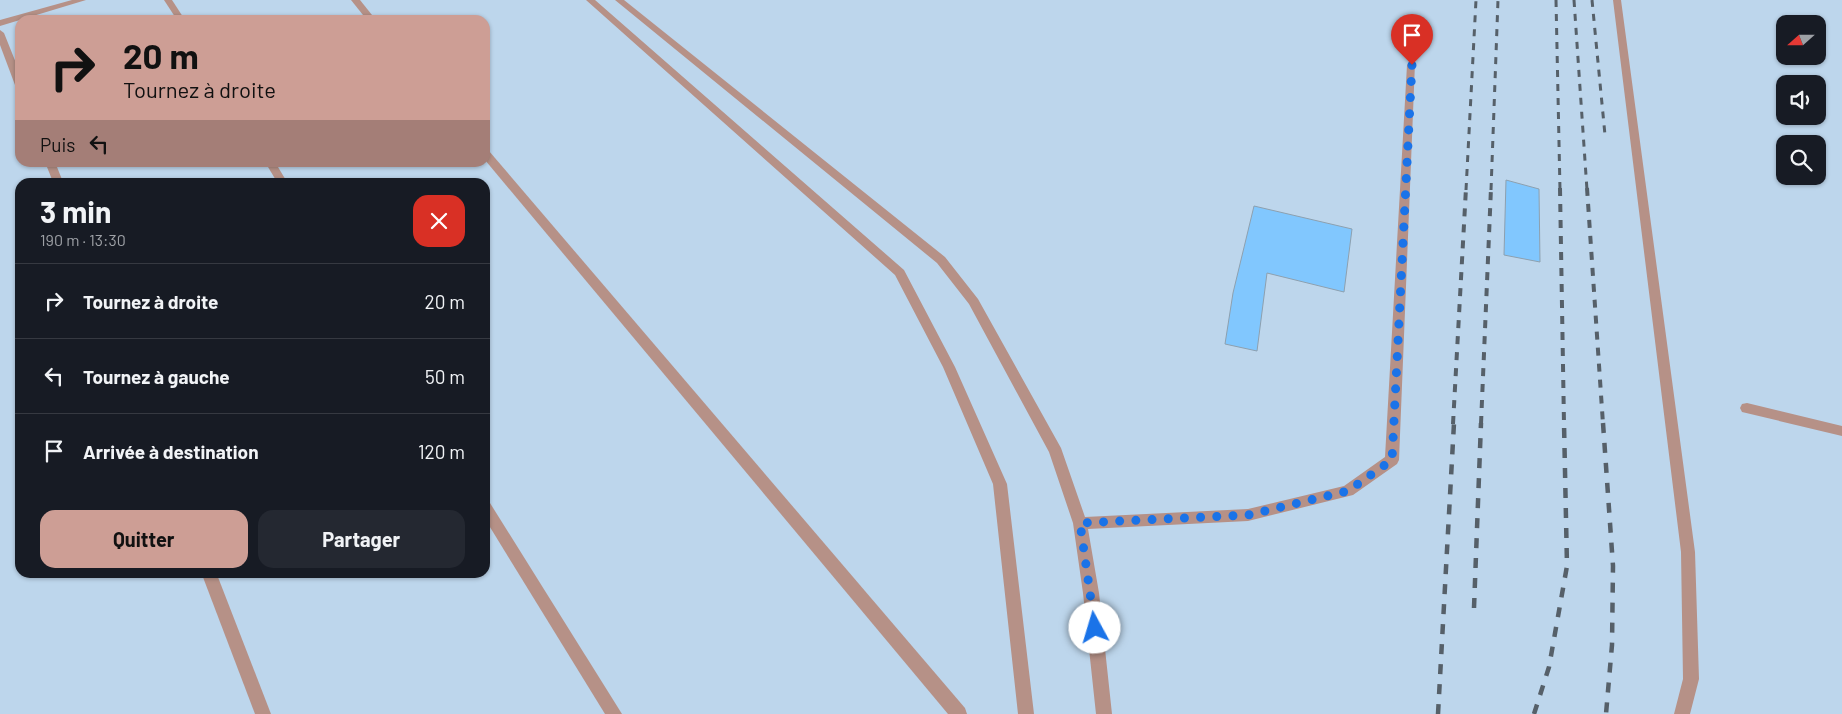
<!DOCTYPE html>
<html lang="fr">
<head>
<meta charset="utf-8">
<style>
  :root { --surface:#171b24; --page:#242831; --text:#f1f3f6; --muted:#9ea1a6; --line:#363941; --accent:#cd9e95 }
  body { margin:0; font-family:Barlow,sans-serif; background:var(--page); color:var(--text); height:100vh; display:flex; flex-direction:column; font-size:19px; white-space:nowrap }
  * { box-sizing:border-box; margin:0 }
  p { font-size:16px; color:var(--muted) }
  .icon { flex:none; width:28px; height:28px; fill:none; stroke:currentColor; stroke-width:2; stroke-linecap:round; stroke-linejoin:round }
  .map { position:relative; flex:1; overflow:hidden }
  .side { position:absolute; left:15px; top:178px; width:475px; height:400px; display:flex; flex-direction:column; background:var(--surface); border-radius:15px; box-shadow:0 1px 4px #0004 }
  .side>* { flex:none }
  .banner { position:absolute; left:15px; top:15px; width:475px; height:152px; border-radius:15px; box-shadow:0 1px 4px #0004; background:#cd9e95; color:#111; overflow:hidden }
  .needle { width:32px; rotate:249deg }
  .fabs { position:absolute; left:1776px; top:15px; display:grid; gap:10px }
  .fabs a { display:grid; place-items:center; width:50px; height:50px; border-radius:10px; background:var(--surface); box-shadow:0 1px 4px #0004; font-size:25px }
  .pin { position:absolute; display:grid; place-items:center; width:42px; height:42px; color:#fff; margin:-51px -21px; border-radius:50% 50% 50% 0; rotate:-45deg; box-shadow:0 0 5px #0007 }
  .pin .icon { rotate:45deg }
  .me { position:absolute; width:55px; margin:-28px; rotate:354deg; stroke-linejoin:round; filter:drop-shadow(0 0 4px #0008) }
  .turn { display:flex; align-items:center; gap:18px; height:105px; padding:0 25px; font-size:22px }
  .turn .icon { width:65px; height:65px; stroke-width:2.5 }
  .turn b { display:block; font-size:35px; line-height:42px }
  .then { display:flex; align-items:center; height:48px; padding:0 25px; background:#0003; gap:10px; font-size:19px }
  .round { display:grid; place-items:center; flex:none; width:52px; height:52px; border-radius:15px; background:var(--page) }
  .overview { display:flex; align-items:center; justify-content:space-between; height:85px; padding:0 25px }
  h1 { font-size:30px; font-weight:700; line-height:38px }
  .cta { display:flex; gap:10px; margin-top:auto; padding:10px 25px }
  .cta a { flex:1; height:58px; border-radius:15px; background:var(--accent); color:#111; font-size:20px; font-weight:700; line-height:58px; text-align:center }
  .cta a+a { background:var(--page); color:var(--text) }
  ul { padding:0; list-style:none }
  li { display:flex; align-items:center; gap:15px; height:75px; padding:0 25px; border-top:1px solid var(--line) }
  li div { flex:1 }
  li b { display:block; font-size:19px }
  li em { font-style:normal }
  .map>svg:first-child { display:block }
  .built { fill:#bdd6ec; fill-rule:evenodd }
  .building { fill:#81c7fe; stroke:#8da0af }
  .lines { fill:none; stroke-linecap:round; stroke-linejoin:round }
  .minor { fill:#b69187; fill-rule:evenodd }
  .rail-far2 { stroke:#566069; stroke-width:3; stroke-dasharray:7 7; stroke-linecap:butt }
  .rail-far1 { stroke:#566069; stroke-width:4; stroke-dasharray:8 8; stroke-linecap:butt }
  .rail { stroke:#566069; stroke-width:4.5; stroke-dasharray:10 10; stroke-linecap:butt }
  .route { stroke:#1a73e8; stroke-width:9; stroke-dasharray:0 16.2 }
</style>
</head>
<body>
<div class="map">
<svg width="1842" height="714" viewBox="0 0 1842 714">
  <rect width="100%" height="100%" fill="#d0e4f4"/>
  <path class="built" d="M 0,0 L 1842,0 L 1842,714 L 0,714 ZM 20,20 L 485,20 L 485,162 L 20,162 ZM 1785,24 L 1818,24 L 1818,56 L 1785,56 ZM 1785,84 L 1818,84 L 1818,116 L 1785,116 ZM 1785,144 L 1818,144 L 1818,176 L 1785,176 ZM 20,182 L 485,182 L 485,572 L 20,572 Z"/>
  <g class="building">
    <polygon points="1506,180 1539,189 1540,262 1504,255"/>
    <polygon points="1254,206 1352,229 1344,292 1267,273 1257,351 1225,344 1233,293"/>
  </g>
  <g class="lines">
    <g class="minor">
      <polygon points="72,0 86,0 0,26 0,20"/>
      <polygon points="164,0 172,0 185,20 177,20"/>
      <polygon points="351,0 360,0 376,20 367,20"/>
      <polygon points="586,0 595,0 904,270 955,367 1007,484 1034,714 1018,714 993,484 943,367 895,275"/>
      <polygon points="615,0 624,0 945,257 978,299 1061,448 1085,517 1248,509 1344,486 1385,457 1407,65 1409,63 1415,63 1399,460 1397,464 1353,495 1248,521 1088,529 1099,593 1112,714 1096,714 1083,593 1073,523 1049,452 969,304 937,263"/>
      <polygon points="1613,0 1621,0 1695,552 1699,679 1690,714 1674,714 1683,679 1681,552"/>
      <polygon points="0,30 4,33 20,73 20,88 15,85 0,45"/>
      <polygon points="485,150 489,151 965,708 967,714 948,714 485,160"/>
      <polygon points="45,162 55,162 63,182 53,182"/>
      <polygon points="265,162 275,162 287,182 277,182"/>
      <polygon points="1747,403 1842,426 1842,436 1742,412 1740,408 1742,404"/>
      <polygon points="485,501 490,503 622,714 605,714 485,519"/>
      <polygon points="201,572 216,572 271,714 255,714"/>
    </g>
    <g class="rail-far2">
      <polyline points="1556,0 1560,190"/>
      <polyline points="1574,0 1587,190"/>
      <polyline points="1592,0 1605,135"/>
      <polyline points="1466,190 1476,0"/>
      <polyline points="1491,190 1498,0"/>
    </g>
    <g class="rail-far1">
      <polyline points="1560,188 1564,424"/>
      <polyline points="1587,188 1603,424"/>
      <polyline points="1453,424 1466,188"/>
      <polyline points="1481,424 1491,188"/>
    </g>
    <g class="rail">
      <polyline points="1603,423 1613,566 1612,645 1606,714"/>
      <polyline points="1474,608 1481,423"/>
      <polyline points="1438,714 1454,423"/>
      <polyline points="1534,714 1549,667 1567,566 1564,423"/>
    </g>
  </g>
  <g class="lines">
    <polyline class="route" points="1095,628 1080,523 1248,515 1348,491 1392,460 1412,65"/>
  </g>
</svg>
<div class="fabs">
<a><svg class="needle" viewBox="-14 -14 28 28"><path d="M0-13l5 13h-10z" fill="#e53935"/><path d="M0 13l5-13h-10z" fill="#9ea1a6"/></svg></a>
<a><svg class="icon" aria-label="sound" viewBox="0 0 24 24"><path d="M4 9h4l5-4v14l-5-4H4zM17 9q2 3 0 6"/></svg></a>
<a><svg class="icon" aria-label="search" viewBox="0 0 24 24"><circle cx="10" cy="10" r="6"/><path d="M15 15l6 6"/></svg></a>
</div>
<div class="pin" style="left:1412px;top:65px;background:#d93025"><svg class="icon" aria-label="arrive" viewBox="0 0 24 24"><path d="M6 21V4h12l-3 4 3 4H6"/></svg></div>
<svg class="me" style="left:1095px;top:628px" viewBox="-20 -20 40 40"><circle r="19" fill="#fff"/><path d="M0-13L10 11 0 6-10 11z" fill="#1a73e8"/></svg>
<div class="banner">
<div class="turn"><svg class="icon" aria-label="right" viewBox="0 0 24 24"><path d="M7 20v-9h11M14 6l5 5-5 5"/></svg><div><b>20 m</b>Tournez à droite</div></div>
<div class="then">Puis<svg class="icon" aria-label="left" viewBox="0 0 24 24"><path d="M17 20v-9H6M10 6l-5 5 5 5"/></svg></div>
</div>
<section class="side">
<div class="overview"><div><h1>3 min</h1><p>190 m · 13:30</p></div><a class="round" style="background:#d93025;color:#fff"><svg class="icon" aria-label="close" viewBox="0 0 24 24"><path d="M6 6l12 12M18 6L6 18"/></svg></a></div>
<ul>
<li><svg class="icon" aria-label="right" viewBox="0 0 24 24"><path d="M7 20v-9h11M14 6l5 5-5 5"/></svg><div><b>Tournez à droite</b></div><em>20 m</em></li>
<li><svg class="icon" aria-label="left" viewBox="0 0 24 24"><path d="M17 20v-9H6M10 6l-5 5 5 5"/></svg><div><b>Tournez à gauche</b></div><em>50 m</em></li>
<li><svg class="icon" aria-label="arrive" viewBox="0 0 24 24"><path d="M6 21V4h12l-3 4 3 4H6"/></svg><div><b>Arrivée à destination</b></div><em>120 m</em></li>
</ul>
<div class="cta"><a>Quitter</a><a>Partager</a></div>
</section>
</div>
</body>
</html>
